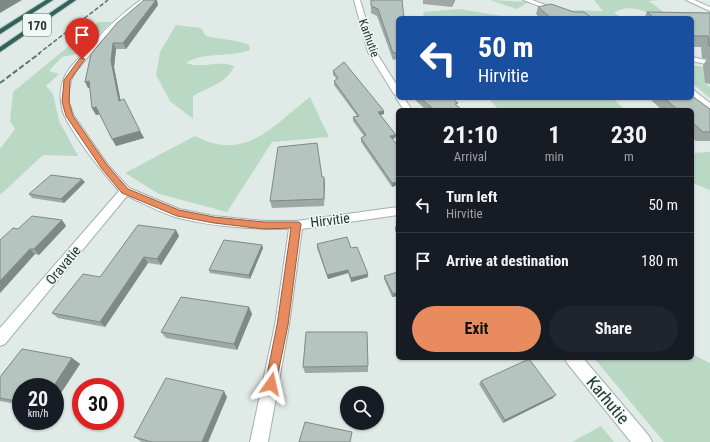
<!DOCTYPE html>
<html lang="en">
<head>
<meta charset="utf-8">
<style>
  :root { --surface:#171b24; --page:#20242c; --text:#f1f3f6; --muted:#9ea1a6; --line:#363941; --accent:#e88c60 }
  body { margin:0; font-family:"Roboto Condensed",sans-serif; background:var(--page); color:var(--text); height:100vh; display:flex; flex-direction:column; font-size:15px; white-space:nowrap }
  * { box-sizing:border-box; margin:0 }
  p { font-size:13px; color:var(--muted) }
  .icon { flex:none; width:22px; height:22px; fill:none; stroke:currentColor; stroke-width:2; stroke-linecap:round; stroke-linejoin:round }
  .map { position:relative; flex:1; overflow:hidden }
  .details { position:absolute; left:396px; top:108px; width:298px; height:252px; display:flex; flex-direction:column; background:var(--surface); border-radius:6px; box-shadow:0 1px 3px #0004 }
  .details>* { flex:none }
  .banner { position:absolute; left:396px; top:16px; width:298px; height:84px; border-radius:6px; box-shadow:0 1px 3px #0004; background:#1a4fa0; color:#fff; overflow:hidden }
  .fabs { position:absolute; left:340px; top:386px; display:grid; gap:8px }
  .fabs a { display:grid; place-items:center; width:44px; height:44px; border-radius:50%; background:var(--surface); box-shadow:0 1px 3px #0004; font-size:20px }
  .speed { position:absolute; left:12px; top:378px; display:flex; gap:8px; font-size:20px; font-weight:700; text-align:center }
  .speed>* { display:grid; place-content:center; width:52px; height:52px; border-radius:50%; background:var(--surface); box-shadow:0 1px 3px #0004; line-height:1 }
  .speed small { font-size:10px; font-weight:400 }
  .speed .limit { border:6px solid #d22; background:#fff; color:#111 }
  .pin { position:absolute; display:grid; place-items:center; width:34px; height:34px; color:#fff; margin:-41px -17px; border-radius:50% 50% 50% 0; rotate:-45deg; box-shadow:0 0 4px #0007 }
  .pin .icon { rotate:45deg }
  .me { position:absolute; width:44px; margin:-22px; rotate:11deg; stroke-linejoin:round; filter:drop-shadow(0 0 3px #0008) }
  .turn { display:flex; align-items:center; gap:14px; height:84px; padding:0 16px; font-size:18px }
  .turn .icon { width:52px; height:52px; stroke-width:2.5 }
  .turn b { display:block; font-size:28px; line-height:34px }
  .eta { display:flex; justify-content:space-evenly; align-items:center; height:68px; text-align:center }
  .eta b { font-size:24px; font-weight:700; line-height:28px }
  .action { display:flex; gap:8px; margin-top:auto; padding:8px 16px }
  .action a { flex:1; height:46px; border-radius:24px; background:var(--accent); color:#111; font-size:16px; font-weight:700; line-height:46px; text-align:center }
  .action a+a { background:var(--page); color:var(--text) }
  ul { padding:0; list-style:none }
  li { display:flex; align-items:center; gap:12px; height:56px; padding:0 16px; border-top:1px solid var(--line) }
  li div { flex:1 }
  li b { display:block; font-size:15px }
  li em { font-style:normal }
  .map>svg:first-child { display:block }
  .green { fill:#bad9c5 }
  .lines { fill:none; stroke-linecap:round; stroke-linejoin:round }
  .street-casing { stroke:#a3b1ad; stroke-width:2 }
  .secondary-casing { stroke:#a0b5af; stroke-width:2 }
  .highway-casing { stroke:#bdc4c2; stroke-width:2 }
  .street { fill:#fff; fill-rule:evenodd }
  .secondary { fill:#fff; fill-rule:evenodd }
  .highway { fill:#30635c; fill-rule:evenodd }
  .rail-far1 { stroke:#5c7470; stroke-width:1.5; stroke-dasharray:4.5 2; stroke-linecap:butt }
  .rail { stroke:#5c7470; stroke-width:2; stroke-dasharray:5.5 2.5; stroke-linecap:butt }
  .wall { fill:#9ca9a4 }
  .shaded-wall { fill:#7f8986 }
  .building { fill:#b5c4bf; stroke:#7f8986 }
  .route { fill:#e88c60; stroke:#975b3e }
  .labels { text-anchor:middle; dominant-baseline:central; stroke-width:3; stroke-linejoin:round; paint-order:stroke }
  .far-street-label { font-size:12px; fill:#223934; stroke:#f0f7f4 }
  .shield { fill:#f0f7f4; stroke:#60726e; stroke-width:1 }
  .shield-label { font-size:13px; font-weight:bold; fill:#223934 }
  .street-label { font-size:14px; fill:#223934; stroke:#f0f7f4 }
  .near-street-label { font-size:17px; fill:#223934; stroke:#f0f7f4 }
</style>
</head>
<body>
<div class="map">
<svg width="710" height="442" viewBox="0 0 710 442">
  <rect width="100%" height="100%" fill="#e0eae6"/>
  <g class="green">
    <polygon points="490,0 528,2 517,9"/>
    <path d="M 594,0 L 659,0 L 649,1 L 672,18 L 643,18 L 654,16 C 643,9 625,4 614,13 L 623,18 L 591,18 L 571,10 L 603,11 Z"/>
    <polygon points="459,9 502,16 507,18 424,18 423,12"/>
    <polygon points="98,22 112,22 77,54 62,57 49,71 59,74 46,86 53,94 59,121 78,156 43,155 0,195 0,149 15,129 10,121 13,92"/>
    <path d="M 176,25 L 201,28 L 206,36 C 220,40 236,39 249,45 L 250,50 C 229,58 205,51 186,63 C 201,69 218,60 234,66 C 229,82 206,88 193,96 L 193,119 L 170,101 L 156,75 L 160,52 Z"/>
    <polygon points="692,65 710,68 705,83 710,87 710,98 692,83"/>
    <path d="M 310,97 L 329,137 L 272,142 L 227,212 L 159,194 L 125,173 L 195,136 C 246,163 273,125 310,97 Z"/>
    <polygon points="488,98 613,98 625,110 499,110"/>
    <polygon points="710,152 710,190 692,183 692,153"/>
    <polygon points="692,354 710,363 710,442 664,442 594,358 692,358"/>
    <polygon points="601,426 614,442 572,442"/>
  </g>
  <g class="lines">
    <g class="street-casing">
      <g id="street">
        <path d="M 141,0 L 148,0 L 135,9 L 104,38 L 76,71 L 71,80 L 69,90 L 69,103 L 74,116 L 108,165 L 129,188 L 179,209 L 214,216 L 264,221 L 296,221 L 398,207 L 398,215 L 302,229 L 289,325 L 268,442 L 250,442 L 275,325 L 289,229 C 252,229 212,227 175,217 C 159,212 143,203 127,196 L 5,344 L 0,346 L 0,328 L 119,191 C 100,169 78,142 65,117 C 60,106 59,92 63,81 C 67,68 80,57 89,47 C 105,30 122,13 141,0 Z"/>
        <polygon points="354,0 360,0 376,52 398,87 398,98 404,98 412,110 404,110 396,98 397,96 394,94 368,52"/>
        <polygon points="523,0 532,0 581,18 572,18"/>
        <polygon points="692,57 710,61 710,65 692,61"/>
        <polygon points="692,89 710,103 710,110 692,96"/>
        <polygon points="565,358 583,358 649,436 652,442 631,442 567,363"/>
      </g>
    </g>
    <g class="secondary-casing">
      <polygon id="secondary" points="686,0 694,0 710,7 710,11"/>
    </g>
    <g class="highway-casing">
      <g id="highway">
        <polygon points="46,0 53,0 0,34 0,29"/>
        <polygon points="69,0 76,0 0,52 0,47"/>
      </g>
    </g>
    <use href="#street" class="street"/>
    <use href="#secondary" class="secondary"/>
    <use href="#highway" class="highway"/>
    <polyline class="rail-far1" points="38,54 108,0"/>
    <polyline class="rail" points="0,83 40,53"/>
  </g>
  <g class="wall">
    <polygon points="371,0 398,18 398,59 393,60 377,16 371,13"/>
    <polygon points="423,0 455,0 452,7 423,4"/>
    <polygon points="158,5 126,49 116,49 114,67 120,100 140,131 144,138 116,146 100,114 96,115 92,108 90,88 88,88 91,54"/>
    <polygon points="538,7 592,18 540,18 536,14"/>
    <polygon points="647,12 710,13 710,84 705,83 703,65 707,59 702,58 701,47 692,47 692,18 644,18"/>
    <polygon points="333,71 384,111 384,114 380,115 396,135 395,138 392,139 398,146 392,187 361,142 361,138 364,136 353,121 353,117 357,116 334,85 334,81 337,79 333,75"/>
    <polygon points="413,98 452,98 457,106 462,110 426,110"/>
    <polygon points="640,98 692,98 710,109 710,141 696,141 692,138 692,110 662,110 650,99 642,100"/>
    <polygon points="322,177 324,177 324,206 272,208 270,201"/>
    <polygon points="85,182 64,203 32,198 29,194"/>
    <polygon points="62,220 66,226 39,255 35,254 0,293 0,240 18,229"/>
    <polygon points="395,227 398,227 398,237 395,231"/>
    <polygon points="176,230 179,236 161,265 148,263 105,327 58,318 52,313 100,277"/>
    <polygon points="317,244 351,248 368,277 351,282 348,273 328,279 317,248"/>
    <polygon points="262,245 263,248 250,279 210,273 209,270"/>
    <polygon points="398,272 398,296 392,297 384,279 384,276"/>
    <polygon points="249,307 252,314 237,350 166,338 161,332"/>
    <polygon points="72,358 80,364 55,402 55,387 21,387 21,405 0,401 0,377"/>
    <polygon points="368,366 368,372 305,373 303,367"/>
    <polygon points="481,381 553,398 503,423 479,384"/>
    <polygon points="227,397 208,442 142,442 134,437"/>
  </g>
  <g class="shaded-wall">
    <polygon points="0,0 22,0 0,13"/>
    <polygon points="156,0 157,0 158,5 126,49 123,43"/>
    <polygon points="454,0 455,0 452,7"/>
    <polygon points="113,43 116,49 114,67 122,107 119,101 111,61"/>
    <polygon points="89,81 92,88 88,88 85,82"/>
    <polygon points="96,107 100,114 96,115 92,108"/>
    <polygon points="384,111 384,114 377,116 378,112"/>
    <polygon points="140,131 144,138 116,146 112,139"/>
    <polygon points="396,135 395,138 390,140 390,136"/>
    <polygon points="324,177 325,184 324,206"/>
    <polygon points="82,179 85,182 64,203 61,199"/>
    <polygon points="398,182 398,185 392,187 392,183"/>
    <polygon points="62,220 66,226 39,255 34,249"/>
    <polygon points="176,230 179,236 161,265 157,259"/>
    <polygon points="262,245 263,248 250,279 249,275"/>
    <polygon points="30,249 35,254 0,293 0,281"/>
    <polygon points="144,257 148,263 105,327 100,322"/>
    <polygon points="348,270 348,273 328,279 327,275"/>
    <polygon points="368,274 368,277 351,282 351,278"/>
    <polygon points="398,292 398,296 392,297 393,294"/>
    <polygon points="249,307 252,314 237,350 234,344"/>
    <polygon points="72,358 80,364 55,402 55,387 53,387"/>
    <polygon points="224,391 227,397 208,442 202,442"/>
    <polygon points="556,395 553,398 503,423 505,420"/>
  </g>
  <g class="building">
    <polygon points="144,0 156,0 123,43 113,43 111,61 119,101 124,99 140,131 112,139 96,107 92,108 89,81 85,82 91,54 117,23"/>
    <polygon points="371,0 402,0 404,18 398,18 398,52 393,53 378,9 371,6"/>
    <polygon points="551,4 574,12 584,12 592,18 551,18 538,7"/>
    <polygon points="647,12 710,13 710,46 709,46 708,36 692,36 692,18 654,18"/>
    <polygon points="344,62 384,111 378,112 396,135 390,136 398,146 398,182 392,183 361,138 366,135 353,117 359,116 334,81 338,78 333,71"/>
    <polygon points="692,96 710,109 710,132 703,132 692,122 692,110 678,110 664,98 692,98"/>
    <polygon points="421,98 452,98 458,103 455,104 462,110 434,110"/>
    <polygon points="317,143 322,177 324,177 324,199 270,201 278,147"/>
    <polygon points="51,175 82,179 61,199 29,194"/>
    <polygon points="32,216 62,220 34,249 30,249 0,281 0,240 13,228 18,229"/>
    <polygon points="138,225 176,230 157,259 144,257 100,322 52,313 83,274 100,277"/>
    <polygon points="395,227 398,227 398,233"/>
    <polygon points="347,237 351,248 357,247 368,274 351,278 348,270 327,275 317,244"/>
    <polygon points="224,240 262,245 249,275 209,270"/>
    <polygon points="398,272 398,292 393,294 384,276"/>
    <polygon points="181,297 249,307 234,344 161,332"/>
    <polygon points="306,332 367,332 368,366 303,367"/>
    <polygon points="22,349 72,358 53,387 21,387 21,402 0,398 0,377"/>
    <polygon points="529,359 556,395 505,420 481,381"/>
    <polygon points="166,378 224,391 202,442 152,442 134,437"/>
    <polygon points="305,422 352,432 350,442 299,442"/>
  </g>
  <polygon class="route" points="80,58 85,59 70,80 69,102 73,116 107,165 128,189 179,210 214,217 264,222 299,222 301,224 288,325 275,388 271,390 266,388 265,384 277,325 291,228 264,229 214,223 177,216 122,193 102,169 66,116 62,102 64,80"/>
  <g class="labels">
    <g class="far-street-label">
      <text transform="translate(369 38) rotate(70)">Karhutie</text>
    </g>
    <rect class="shield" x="23" y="14" width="28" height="22" rx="3"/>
    <g class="shield-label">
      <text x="37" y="25">170</text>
    </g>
    <g class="street-label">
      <text transform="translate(330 220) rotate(-7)">Hirvitie</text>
      <text transform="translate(63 265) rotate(-50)">Oravatie</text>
    </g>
    <g class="near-street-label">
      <text transform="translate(608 400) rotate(50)">Karhutie</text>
    </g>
  </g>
</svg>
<div class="fabs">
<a><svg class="icon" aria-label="search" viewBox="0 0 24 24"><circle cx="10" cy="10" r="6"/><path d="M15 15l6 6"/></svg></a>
</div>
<div class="speed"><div>20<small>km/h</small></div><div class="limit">30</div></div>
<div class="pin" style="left:82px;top:59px;background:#d93025"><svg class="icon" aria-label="arrive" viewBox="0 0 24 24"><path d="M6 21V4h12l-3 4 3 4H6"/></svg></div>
<svg class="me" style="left:271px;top:384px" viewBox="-20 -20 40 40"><path d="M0-17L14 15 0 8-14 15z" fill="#e88c60" stroke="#fff" stroke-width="4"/></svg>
<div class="banner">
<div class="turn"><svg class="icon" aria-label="left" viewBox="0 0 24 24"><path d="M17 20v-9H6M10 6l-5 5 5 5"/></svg><div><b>50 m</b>Hirvitie</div></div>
</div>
<section class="details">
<div class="eta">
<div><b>21:10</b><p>Arrival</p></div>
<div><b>1</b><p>min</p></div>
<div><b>230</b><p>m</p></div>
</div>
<ul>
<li><svg class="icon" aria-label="left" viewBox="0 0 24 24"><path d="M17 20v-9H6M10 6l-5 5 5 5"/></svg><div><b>Turn left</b><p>Hirvitie</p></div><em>50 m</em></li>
<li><svg class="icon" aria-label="arrive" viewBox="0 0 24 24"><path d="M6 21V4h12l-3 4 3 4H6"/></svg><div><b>Arrive at destination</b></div><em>180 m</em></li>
</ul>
<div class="action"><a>Exit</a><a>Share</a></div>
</section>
</div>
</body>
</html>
